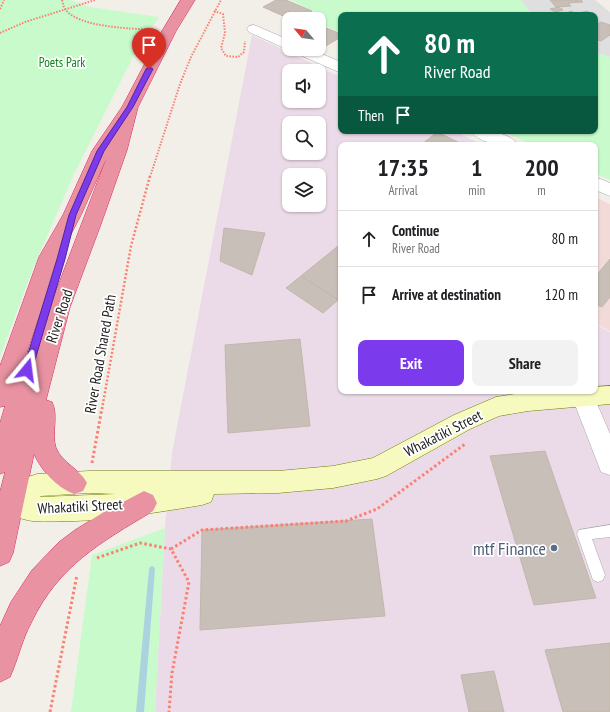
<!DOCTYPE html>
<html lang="en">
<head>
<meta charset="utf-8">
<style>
  :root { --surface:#fff; --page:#f2f2f2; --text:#202124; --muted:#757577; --line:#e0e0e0; --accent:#7c3aed }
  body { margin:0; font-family:"PT Sans Narrow",sans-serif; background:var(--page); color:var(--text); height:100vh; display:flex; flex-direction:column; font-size:15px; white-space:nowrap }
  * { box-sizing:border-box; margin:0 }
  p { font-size:13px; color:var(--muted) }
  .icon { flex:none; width:22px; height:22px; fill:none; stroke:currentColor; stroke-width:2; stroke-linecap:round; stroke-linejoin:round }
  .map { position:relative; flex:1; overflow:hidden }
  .details { position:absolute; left:338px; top:142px; width:260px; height:252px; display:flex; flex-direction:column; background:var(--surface); border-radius:8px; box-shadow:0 1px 3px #0004 }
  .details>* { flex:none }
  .guide { position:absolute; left:338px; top:12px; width:260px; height:122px; border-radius:8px; box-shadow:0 1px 3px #0004; background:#0b6e4f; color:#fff; overflow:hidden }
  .needle { width:26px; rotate:299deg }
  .fabs { position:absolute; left:282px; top:12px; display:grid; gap:8px }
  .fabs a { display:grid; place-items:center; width:44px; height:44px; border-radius:8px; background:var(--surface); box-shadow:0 1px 3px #0004; font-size:20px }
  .pin { position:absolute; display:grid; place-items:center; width:34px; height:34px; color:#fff; margin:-41px -17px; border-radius:50% 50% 50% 0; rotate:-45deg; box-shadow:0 0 4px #0007 }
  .pin .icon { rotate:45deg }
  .me { position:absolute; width:44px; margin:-22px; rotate:16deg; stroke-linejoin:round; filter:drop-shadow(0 0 3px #0008) }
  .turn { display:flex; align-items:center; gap:14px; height:84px; padding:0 20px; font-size:18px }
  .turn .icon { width:52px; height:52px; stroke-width:2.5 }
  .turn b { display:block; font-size:28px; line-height:34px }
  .then { display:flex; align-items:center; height:38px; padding:0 20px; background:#0003; gap:8px; font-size:15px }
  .eta { display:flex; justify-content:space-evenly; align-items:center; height:68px; text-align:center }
  .eta b { font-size:24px; font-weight:700; line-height:28px }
  .cta { display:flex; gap:8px; margin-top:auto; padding:8px 20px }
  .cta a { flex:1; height:46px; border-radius:8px; background:var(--accent); color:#fff; font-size:16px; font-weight:700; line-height:46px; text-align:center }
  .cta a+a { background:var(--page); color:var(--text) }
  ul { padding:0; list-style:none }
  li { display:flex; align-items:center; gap:12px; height:56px; padding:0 20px; border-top:1px solid var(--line) }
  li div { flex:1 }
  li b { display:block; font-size:15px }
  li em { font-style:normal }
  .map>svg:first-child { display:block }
  .residential { fill:#e0dfdf }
  .commercial { fill:#f2dad9 }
  .industrial { fill:#ebdbe8; fill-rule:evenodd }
  .park { fill:#c8facc }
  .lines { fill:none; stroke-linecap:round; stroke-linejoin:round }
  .stream { fill:#aad3df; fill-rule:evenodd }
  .building { fill:#c7bfb8; stroke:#c4b6ab }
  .lane-casing { stroke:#a9a9a9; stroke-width:1 }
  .street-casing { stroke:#a9a9a9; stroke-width:1 }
  .secondary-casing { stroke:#707d05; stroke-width:1 }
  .highway-casing { stroke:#dc2a67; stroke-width:1 }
  .path-far2 { stroke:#fa8072; stroke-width:2; stroke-dasharray:1.5 1.5; stroke-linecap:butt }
  .path-far1 { stroke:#fa8072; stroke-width:2.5; stroke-dasharray:2 2; stroke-linecap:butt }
  .path { stroke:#fa8072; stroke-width:3; stroke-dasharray:2.5 2.5; stroke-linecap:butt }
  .lane { fill:#fff; fill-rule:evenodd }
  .street { fill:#fff; fill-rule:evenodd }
  .secondary { fill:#f7fabf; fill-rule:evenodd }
  .highway { fill:#e892a2; fill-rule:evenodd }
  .route { fill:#7c3aed; stroke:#51269a }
  .service-dot { fill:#5c6f8a; stroke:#fff; stroke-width:1.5 }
  .labels { text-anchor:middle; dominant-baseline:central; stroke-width:3.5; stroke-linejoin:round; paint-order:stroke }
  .far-park-label { font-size:13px; fill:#0c8416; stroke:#fff }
  .street-label { font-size:15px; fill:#222; stroke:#fff }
  .near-service-label { font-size:18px; fill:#4e5e75; stroke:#fff; text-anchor:end }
</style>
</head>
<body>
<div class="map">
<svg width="610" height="712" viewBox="0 0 610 712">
  <rect width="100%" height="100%" fill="#f2efe9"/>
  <polygon class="residential" points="521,0 595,0 610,12 610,57 595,52 595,15 532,15"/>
  <polygon class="commercial" points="595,197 610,204 610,331 595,323"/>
  <path class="industrial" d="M 252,35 L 341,77 L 341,131 L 454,131 L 483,145 L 341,145 L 341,391 L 595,391 L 595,324 L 610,332 L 610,712 L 155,712 L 165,528 L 172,453 ZM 289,71 L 319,71 L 319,101 L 289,101 ZM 289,123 L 319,123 L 319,153 L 289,153 ZM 289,175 L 319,175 L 319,205 L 289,205 Z"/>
  <g class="park">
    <polygon points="0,0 71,0 90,7 159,17 138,47 74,174 32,271 0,357"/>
    <polygon points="291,0 521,0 532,15 341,15 341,33 319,23 319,19 310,19 319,14"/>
    <polygon points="595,52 610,57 610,180 595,173 595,145 533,145 502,131 595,131"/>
    <polygon points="165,528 155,712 71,712 92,555"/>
  </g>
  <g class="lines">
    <polygon class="stream" points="152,566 154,567 155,569 144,712 136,712 149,569 150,567"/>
  </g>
  <g class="building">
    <polygon points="276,0 286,0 312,11 298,19 290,19 263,7"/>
    <polygon points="550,0 581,0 583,2 568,3 571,6 556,7"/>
    <polygon points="559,7 563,10 555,12 550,9"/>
    <polygon points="572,11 575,14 587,11 593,15 564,15 562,14"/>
    <polygon points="601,22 610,25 610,35 601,41 595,39 595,30 598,28 595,26"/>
    <polygon points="319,25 341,34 341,37 324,47 319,45"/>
    <polygon points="437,132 464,145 421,145"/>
    <polygon points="224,228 265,233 252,275 220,261"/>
    <polygon points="338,246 341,247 341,301 301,276"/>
    <polygon points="610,259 610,297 602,307 595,304 595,277"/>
    <polygon points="301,276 338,300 323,313 286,288"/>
    <polygon points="300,339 310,426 228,433 225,345"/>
    <polygon points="545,451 596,598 534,605 490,456"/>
    <polygon points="372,519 385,616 200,630 202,530"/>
    <polygon points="610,643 610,712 563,712 545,650"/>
    <polygon points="494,671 504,712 469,712 461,675"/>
  </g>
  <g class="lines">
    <g class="lane-casing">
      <polygon id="lane" points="610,525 610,537 592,539 605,575 603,580 598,582 593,580 577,534 579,530"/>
    </g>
    <g class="street-casing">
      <g id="street">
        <polygon points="254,25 289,40 289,49 291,49 284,48 249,32 247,29 249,26"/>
        <polygon points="291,49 310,49 341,62 341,73 293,52"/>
        <path d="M 471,131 C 485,131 509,131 518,145 C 504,145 480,145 471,131 Z"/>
        <polygon points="595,177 610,183 610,196 595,190"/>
        <polygon points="575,391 591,391 594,397 610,434 610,475 601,472 598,464 572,397"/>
      </g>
    </g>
    <g class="secondary-casing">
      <path id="secondary" d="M 610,386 L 610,404 L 528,411 L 499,416 L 470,429 L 386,476 L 377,479 L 333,488 L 278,493 L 214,494 L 211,502 L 202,505 C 147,514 89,524 33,521 C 23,520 11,515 1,511 L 0,509 L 1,495 L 28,477 L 37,474 L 89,471 L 278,471 L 333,466 L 373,458 L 454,415 L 496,397 L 534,391 L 595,391 L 595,387 ZM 89,493 L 116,494 L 40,497 L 41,496 Z"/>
    </g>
    <g class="highway-casing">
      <g id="highway">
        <path d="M 181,0 L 195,0 L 176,31 L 138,107 L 127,150 L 101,224 L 70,307 L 46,400 L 52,402 C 59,416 51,433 56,448 C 62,463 80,469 87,483 L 83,491 L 74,494 C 56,487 42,471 34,454 L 13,553 L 9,562 L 0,566 L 0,492 L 5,472 L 0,474 L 0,423 L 5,406 L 0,407 L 0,366 L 39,257 L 63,215 L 92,151 L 122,107 L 162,31 ZM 107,157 L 50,307 L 36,353 L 30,351 L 27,352 L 59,257 L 81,215 Z"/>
        <path d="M 144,491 L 153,495 L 157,503 L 153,511 C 100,543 59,565 31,623 C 22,640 18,659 10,677 L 0,682 L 0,626 L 11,602 L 32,570 L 59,542 L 75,530 L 104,512 Z"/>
      </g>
    </g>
    <g class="path-far2">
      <path d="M 62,0 C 63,3 63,6 65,9 C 79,28 130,28 152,30"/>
      <polyline points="0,9 4,0"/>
      <polyline points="214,11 223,14 225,33 221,48 226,56 238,57 244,52 245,41"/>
      <polyline points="0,33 25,22 95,0"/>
      <polyline points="150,177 180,84 191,57 221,0"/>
    </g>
    <polyline class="path-far1" points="102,409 131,246 150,176"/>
    <g class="path">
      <polyline points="92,463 102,408"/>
      <polyline points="171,549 202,530 346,521 377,509 465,444"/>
      <polyline points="97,558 140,543 171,549 189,582 172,673 169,712"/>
      <polyline points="50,712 77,575"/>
    </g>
    <use href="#lane" class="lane"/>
    <use href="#street" class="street"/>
    <use href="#secondary" class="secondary"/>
    <use href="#highway" class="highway"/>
  </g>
  <polygon class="route" points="149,67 153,69 133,107 104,151 76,215 65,259 32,370 31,373 24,373 23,370 57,259 69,215 97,151 127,107 146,69"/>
  <circle class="service-dot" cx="554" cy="548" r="4"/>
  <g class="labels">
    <g class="far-park-label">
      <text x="62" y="62">Poets Park</text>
    </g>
    <g class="street-label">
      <text transform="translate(59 316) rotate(-72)">River Road</text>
      <text transform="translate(100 354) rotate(-80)">River Road Shared Path</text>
      <text transform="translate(443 433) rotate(-27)">Whakatiki Street</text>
      <text transform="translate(80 506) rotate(-3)">Whakatiki Street</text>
    </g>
    <g class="near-service-label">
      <text x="546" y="548">mtf Finance</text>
    </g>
  </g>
</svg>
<div class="fabs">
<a><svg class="needle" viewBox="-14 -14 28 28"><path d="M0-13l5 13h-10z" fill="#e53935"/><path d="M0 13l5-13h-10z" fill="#757577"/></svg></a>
<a><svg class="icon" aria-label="sound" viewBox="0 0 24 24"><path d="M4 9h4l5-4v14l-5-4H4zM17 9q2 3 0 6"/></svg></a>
<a><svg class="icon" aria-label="search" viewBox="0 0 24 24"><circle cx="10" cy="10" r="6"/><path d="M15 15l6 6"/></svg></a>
<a><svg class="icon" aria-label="layers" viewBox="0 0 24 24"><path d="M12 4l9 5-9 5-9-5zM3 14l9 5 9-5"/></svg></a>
</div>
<div class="pin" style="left:149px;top:69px;background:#d93025"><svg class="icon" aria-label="arrive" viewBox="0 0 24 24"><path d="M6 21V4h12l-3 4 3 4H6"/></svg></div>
<svg class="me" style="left:27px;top:370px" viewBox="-20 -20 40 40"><path d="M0-17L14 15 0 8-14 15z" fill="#7c3aed" stroke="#fff" stroke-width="4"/></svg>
<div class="guide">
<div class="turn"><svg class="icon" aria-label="ahead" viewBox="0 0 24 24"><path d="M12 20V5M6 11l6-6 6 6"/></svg><div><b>80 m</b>River Road</div></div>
<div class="then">Then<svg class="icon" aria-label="arrive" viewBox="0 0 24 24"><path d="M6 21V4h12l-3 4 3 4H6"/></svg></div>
</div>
<section class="details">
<div class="eta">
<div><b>17:35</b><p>Arrival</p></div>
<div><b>1</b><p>min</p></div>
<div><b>200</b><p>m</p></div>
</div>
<ul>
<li><svg class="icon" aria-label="ahead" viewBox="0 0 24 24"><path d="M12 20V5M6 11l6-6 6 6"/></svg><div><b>Continue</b><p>River Road</p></div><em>80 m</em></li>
<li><svg class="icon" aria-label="arrive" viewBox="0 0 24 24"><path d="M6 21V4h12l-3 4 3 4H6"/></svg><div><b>Arrive at destination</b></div><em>120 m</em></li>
</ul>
<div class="cta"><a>Exit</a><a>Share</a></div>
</section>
</div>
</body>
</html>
